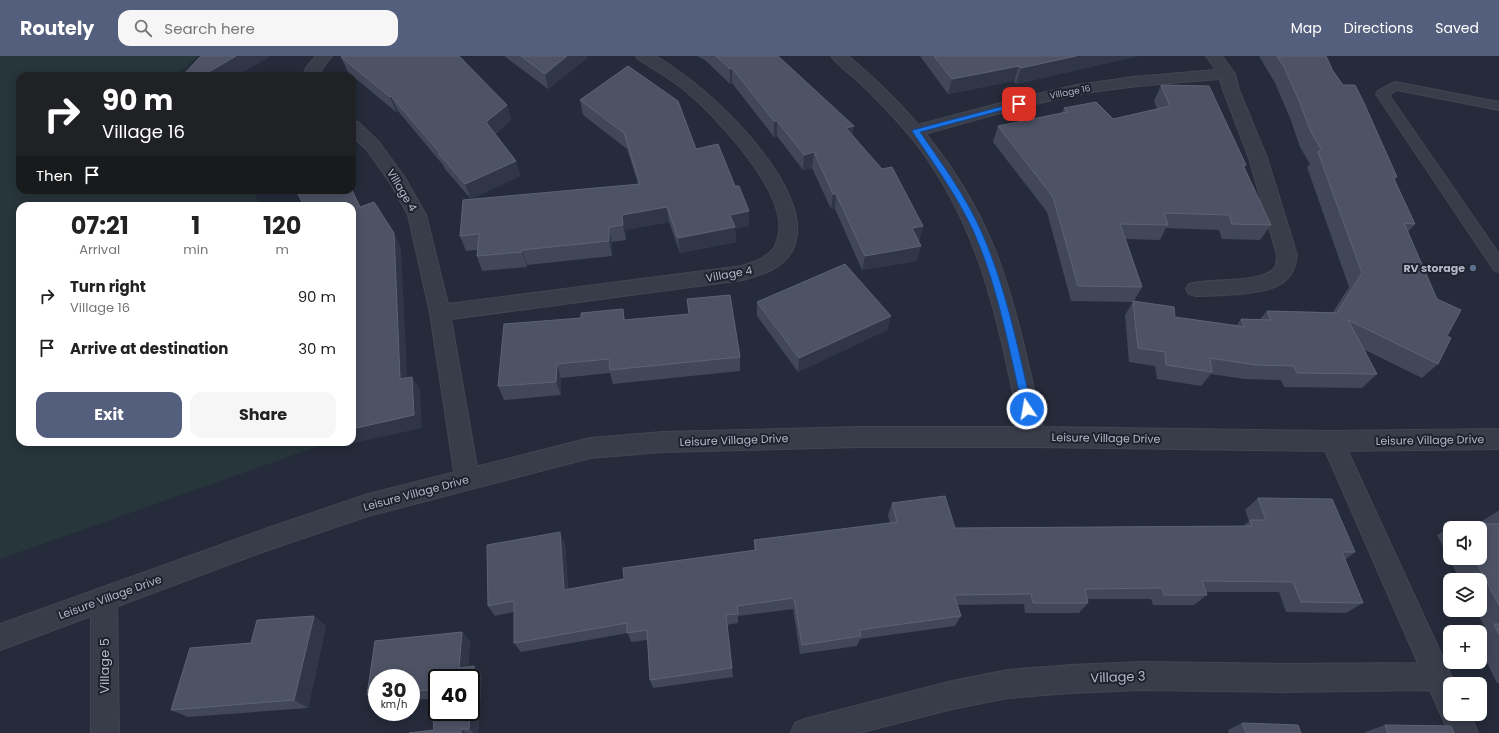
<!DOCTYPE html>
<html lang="en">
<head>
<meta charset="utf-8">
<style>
  :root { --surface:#fff; --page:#f6f6f6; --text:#222; --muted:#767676; --accent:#545e7d }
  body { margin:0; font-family:Poppins,sans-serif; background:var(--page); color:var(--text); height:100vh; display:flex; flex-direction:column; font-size:15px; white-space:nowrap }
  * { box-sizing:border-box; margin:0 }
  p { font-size:13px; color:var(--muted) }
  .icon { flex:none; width:22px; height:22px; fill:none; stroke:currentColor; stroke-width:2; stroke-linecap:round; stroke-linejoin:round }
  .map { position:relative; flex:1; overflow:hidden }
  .panel { position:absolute; left:16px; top:146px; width:340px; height:244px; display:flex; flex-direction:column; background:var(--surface); border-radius:12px; box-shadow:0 2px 10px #0003 }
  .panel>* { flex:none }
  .guide { position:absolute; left:16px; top:16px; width:340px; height:122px; border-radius:12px; box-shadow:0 2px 10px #0003; background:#202124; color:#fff; overflow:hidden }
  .tools { position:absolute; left:1443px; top:465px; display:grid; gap:8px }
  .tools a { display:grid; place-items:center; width:44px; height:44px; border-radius:8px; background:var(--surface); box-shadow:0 2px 10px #0003; font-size:20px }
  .speed { position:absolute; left:368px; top:613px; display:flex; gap:8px; font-size:20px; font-weight:700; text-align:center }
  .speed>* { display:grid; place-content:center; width:52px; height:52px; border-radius:50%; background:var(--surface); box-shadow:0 2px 10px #0003; line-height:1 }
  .speed small { font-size:10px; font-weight:400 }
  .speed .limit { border:2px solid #111; border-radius:6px; background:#fff; color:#111 }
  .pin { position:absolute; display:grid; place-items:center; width:34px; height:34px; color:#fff; margin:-17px; border-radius:8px; box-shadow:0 2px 6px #0006 }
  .me { position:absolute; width:44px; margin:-22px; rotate:348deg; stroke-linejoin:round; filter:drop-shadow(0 0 3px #0008) }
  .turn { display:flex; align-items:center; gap:14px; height:84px; padding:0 20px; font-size:18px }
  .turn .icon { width:52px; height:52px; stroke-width:2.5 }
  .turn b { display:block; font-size:28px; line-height:34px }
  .then { display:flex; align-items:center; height:38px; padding:0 20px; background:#0003; gap:8px; font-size:15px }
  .eta { display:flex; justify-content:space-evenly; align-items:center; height:68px; text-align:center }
  .eta b { font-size:24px; font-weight:700; line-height:28px }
  .cta { display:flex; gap:8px; margin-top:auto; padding:8px 20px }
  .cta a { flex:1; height:46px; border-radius:12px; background:var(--accent); color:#fff; font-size:16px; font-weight:700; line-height:46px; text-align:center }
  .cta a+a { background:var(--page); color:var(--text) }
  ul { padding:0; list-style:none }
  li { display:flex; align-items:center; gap:12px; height:52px; padding:0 20px }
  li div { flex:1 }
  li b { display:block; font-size:15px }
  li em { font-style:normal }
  header { display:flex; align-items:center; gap:24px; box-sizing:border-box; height:56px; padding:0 20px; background:var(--accent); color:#fff }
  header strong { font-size:19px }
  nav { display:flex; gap:22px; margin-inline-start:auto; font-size:14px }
  .search { width:280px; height:36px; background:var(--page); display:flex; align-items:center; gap:10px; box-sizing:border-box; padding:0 14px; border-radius:12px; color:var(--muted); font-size:15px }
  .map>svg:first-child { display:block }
  .green { fill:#27363b }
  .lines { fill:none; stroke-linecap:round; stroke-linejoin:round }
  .service-casing { stroke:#424653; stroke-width:2 }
  .minor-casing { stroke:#424653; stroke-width:2 }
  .tertiary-casing { stroke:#424653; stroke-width:2 }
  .service { fill:#393d4a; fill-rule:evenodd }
  .minor { fill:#393d4a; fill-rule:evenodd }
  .tertiary { fill:#393d4a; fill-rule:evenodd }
  .wall { fill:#414758; fill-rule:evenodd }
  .shaded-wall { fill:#303647 }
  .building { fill:#4d5364; stroke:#5d6373 }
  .route { fill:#1a73e8; stroke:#114b97 }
  .service-dot { fill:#5c6f8a; stroke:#1e222f; stroke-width:1.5 }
  .labels { text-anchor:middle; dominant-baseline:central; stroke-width:4; stroke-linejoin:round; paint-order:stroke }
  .far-street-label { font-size:9px; fill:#b4b8c6; stroke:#1e222f }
  .street-label { font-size:11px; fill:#b4b8c6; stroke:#1e222f }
  .poi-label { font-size:11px; font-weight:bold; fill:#b4b8c6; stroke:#1e222f; text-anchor:end }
  .near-street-label { font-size:13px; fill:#b4b8c6; stroke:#1e222f }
</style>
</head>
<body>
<header>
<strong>Routely</strong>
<div class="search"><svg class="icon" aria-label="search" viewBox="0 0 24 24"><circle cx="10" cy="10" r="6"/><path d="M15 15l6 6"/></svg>Search here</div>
<nav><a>Map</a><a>Directions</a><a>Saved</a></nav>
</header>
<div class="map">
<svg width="1499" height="677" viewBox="0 0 1499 677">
  <rect width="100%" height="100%" fill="#252b3a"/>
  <polygon class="green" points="0,0 198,0 176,20 20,20 20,134 252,134 262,150 20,150 20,386 322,386 322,389 0,503"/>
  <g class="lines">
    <g class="service-casing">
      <polygon id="service" points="1395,26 1499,46 1499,54 1397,34 1389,39 1499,198 1499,216 1494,214 1376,38 1378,35"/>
    </g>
    <g class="minor-casing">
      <g id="minor">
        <polygon points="316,0 332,0 322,13 319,20 303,20 306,12"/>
        <path d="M 636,0 C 642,0 649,0 654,0 C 661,2 669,9 675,13 C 717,40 819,138 793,193 C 784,212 762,219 743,224 L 451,263 L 479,422 L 475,429 L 467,432 L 459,429 L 455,422 L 430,257 L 408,159 L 391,128 L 367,94 L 352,80 L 352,65 L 358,66 L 379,86 L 405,122 L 426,159 L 448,248 L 742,210 C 753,206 766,202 774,192 C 776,189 777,184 778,181 C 790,138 717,62 687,36 C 672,23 655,14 638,3 Z"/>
        <path d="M 1206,0 L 1222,0 L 1235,18 L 1239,34 L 1267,102 L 1297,199 C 1296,208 1293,218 1286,224 C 1270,240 1218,239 1196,240 L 1189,238 L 1186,233 L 1189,228 C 1207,222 1265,228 1275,211 C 1277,208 1277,203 1277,199 L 1249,102 L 1223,34 L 1220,23 C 1172,27 1123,30 1075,39 C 1021,50 969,66 916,80 L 910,79 L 907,75 L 910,71 L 1016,43 L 1077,29 L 1133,21 L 1216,14 Z"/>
        <polygon points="1332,375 1340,378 1455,628 1450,628 1450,658 1470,658 1478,677 1449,677 1430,634 1281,636 1142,634 1071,637 1008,642 952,653 859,677 791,677 795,667 805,663 952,625 1008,614 1071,609 1142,606 1281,608 1418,607 1321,385 1324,378"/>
        <polygon points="104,531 113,534 117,543 119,677 91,677 91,543 95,534"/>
      </g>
    </g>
    <g class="tertiary-casing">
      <path id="tertiary" d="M 831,0 L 848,0 C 913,54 966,120 997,199 C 1018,255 1029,314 1043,371 L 1332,375 L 1499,373 L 1499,393 L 1332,395 L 1034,391 L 859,391 L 663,396 L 590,402 L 368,460 L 268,494 L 0,594 L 0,568 L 268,472 L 368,438 L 590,382 L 663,376 L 859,371 L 1020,371 C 999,271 983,179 921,94 C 903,70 882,48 860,27 C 851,18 838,10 831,0 Z"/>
    </g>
    <use href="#service" class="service"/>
    <use href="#minor" class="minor"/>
    <use href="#tertiary" class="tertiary"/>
  </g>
  <g class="wall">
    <polygon points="504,0 586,0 587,2 548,33"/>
    <polygon points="697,0 778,0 853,80 923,170 919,185 918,185 917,205 862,214 835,153 831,153 812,112 803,114 777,80 774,81 732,27 730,28 705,4"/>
    <polygon points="920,0 1138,0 1016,28 1014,25 948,38"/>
    <polygon points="1259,0 1326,0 1333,15 1397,121 1395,124 1415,168 1408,176 1447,280 1438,308 1422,322 1363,293 1377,318 1362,332 1284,331 1281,324 1244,323 1211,318 1201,330 1157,323 1155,310 1129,306 1125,259 1133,246 1071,245 1047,156 993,86 998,70 1062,57 1064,52 1113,63 1157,53 1154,45 1161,29 1246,109 1244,112 1271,169 1260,184 1222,183 1219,174 1166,172 1160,184 1126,183 1142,231 1134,245 1175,261 1237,269 1241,263 1260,263 1267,255 1333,256 1349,231 1307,111 1310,108 1300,91 1290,62 1275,27"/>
    <polygon points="341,1 507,49 511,64 495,78 516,105 520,120 471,143 445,113 443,109 398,55 396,56 348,16"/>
    <polygon points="580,44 696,93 749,170 735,173 736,186 680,197 669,166 625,174 626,184 612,186 612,200 527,209 527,211 482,215 477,200 477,194 466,195 460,180 638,128 627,93 583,59"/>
    <polygon points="687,243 740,301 740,315 613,328 610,317 561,322 561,339 504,344 498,330 625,264 689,258"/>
    <polygon points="757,246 891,260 887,274 798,316 757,260"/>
    <polygon points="1258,442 1355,496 1345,504 1363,547 1346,557 1286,556 1279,536 1206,536 1207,539 1194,549 1153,549 1151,543 1087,543 1088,547 1079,557 1025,557 1024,548 958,549 961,560 955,570 860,583 857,590 800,598 793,553 738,560 738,567 727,569 733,621 653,632 650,624 647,584 631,586 628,577 521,596 514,587 514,556 495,560 488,550 565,488 568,533 624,523 754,494 754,484 890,467 888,459 892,447 955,472 1243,470 1249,465 1245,454"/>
    <path d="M 1498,455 L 1499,455 L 1499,627 L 1497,627 L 1480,592 L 1480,576 L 1477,576 L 1485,572 L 1476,554 L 1480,554 L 1480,524 L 1460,524 L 1437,479 L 1455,468 L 1480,468 L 1479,467 ZM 1450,472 L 1480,472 L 1480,502 L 1450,502 Z"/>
    <polygon points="314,560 326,570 308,652 188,661 171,654 251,587"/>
    <path d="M 462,576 L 470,585 L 468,611 L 474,610 L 482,619 L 478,677 L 409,677 L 434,674 L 431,643 L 411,644 L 411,622 L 377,622 L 377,646 L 367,639 L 375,585 ZM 437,622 L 471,622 L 471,656 L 437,656 Z"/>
    <polygon points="1242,667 1301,677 1229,677 1228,674"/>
    <polygon points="1385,669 1454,677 1366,677 1365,676"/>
  </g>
  <g class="shaded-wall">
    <polygon points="236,0 271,0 237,20 202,20"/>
    <polygon points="567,0 586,0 587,2 548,33 545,18"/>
    <polygon points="1076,0 1138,0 1016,28 1021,12"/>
    <polygon points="1019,10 1014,25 948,38 952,23"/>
    <polygon points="732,12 732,27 730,28 730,13"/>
    <polygon points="391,40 398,55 396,56 390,41"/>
    <polygon points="507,49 511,64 490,81 486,66"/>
    <polygon points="774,65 777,65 777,80 774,81"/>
    <polygon points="854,70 852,85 846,72"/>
    <polygon points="814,96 812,112 803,114 804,99"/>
    <polygon points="516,105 520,120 471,143 465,128"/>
    <polygon points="833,138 836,138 835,153 831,153"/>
    <polygon points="667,151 669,166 625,174 626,184 623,169 622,159"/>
    <polygon points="749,155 749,170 735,173 736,186 680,197 678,182 730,159"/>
    <polygon points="923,170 919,185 908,187 912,172"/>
    <polygon points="609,171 612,186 612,200 609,185"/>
    <polygon points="394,177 401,192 408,337 400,323"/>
    <polygon points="921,190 917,205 862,214 865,200"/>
    <polygon points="522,194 527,209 527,211 522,196"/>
    <polygon points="623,253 626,267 624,264"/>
    <polygon points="891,260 887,274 798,316 799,302"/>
    <polygon points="557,308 561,322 561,339 556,326"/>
    <polygon points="412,321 420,334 422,372 354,387 352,385 352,373"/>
    <polygon points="560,476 565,488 569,544 564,534"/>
    <polygon points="314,560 326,570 308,652 294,644"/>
    <polygon points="462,576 470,585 468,621 459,612"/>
    <polygon points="474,610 482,619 478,677 474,677 469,673 470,656 471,656 471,646"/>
    <polygon points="461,673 466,677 461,677"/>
  </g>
  <g class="building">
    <polygon points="201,0 236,0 202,20 182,20"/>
    <polygon points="343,0 459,0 507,49 486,66 516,105 465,128 439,98 440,97 391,40 390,41 341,1"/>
    <polygon points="521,0 567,0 545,18"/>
    <polygon points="716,0 778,0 854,70 846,72 882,113 892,111 923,170 912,172 921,190 865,200 836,138 833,138 814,96 804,99 777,65 774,65 732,12 730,13"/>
    <polygon points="934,0 1076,0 1021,12 1019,10 952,23"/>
    <polygon points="1277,0 1326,0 1333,15 1343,29 1355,29 1364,47 1397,121 1393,121 1415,168 1404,167 1437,243 1461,254 1447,280 1451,282 1438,308 1348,264 1377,318 1297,317 1294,310 1256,309 1210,302 1212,316 1166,309 1165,296 1138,292 1133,245 1174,251 1175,261 1245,271 1241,263 1271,264 1267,255 1337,257 1362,217 1318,96 1321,93 1311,76 1300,47 1284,11"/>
    <polygon points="628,10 678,45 696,93 718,88 735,130 739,130 749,155 730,159 735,171 678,182 667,151 622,159 623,169 609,171 609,185 522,194 522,196 477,200 479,178 460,180 463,144 640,128 624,77 580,44"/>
    <polygon points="1161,29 1209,30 1246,109 1243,109 1271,169 1232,168 1229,159 1164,157 1168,169 1120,168 1142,231 1078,230 1053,141 998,70 1067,56 1064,52 1096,46 1113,63 1170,50"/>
    <polygon points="296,134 352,134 360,151 374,146 394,177 400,323 412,321 414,359 352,373 352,150 304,150"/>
    <polygon points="845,208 891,260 799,302 757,246"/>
    <polygon points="730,239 740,301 610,314 609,303 557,308 556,326 498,330 504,268 581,262 581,257 623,253 624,264 689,258 687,243"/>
    <polygon points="945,440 955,472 1252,470 1250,464 1266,464 1258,442 1332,443 1355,496 1342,496 1363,547 1301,546 1293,526 1202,525 1207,539 1164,539 1162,532 1085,533 1088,547 1033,547 1031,538 954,539 961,560 859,574 861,580 802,589 794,542 737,550 738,558 726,559 732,612 650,624 647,574 627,577 627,567 514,587 514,545 488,550 487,489 560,476 564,534 624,523 623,512 756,494 754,484 897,466 892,447"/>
    <polygon points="1455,468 1499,468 1499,549 1474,502 1480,502 1480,472 1458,472"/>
    <polygon points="314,560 294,644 171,654 190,592 251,587 257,564"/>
    <polygon points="1494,568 1499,568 1499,578"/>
    <polygon points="462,576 459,612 474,610 471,646 471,622 437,622 437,656 470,656 469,673 461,673 461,677 409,677 434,674 431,634 411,635 411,622 377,622 377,638 367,639 375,585"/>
    <polygon points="1242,667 1298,669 1301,677 1246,677"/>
    <polygon points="1385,669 1451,670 1454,677 1388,677"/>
  </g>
  <path class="route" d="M 1019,46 L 1021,46 L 1021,49 L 920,76 C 942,108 965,139 981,175 C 1006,231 1018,293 1032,353 L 1030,356 L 1024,356 L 1023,353 C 1009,293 998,230 973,174 C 956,138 934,108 912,75 L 913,74 Z"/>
  <circle class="service-dot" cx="1473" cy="212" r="4"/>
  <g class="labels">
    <g class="far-street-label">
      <text transform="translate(1070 36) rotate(-11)">Village 16</text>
    </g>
    <g class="street-label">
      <text transform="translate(402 134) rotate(59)">Village 4</text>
      <text transform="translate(729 218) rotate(-10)">Village 4</text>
      <text transform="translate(1106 382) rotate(1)">Leisure Village Drive</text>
      <text transform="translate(734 384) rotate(-2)">Leisure Village Drive</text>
      <text transform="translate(1430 384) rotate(-1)">Leisure Village Drive</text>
      <text transform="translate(416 437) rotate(-15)">Leisure Village Drive</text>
      <text transform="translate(110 541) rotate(-20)">Leisure Village Drive</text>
    </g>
    <g class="poi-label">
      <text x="1465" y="212">RV storage</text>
    </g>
    <g class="near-street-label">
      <text transform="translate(104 610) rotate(-90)">Village 5</text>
      <text transform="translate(1118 621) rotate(-2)">Village 3</text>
    </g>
  </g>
</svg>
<div class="tools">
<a><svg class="icon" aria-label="sound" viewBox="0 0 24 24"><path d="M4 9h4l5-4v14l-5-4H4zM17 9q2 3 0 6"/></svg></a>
<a><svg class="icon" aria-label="layers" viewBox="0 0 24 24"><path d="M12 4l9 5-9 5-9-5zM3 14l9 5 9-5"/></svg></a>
<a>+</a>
<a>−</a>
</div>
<div class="speed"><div>30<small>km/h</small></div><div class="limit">40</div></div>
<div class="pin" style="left:1019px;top:48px;background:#d93025"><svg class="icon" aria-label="arrive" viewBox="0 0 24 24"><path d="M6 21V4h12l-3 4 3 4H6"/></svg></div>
<svg class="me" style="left:1027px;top:353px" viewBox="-20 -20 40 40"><circle r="17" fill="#1a73e8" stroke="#fff" stroke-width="3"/><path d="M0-11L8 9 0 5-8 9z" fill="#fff"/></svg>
<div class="guide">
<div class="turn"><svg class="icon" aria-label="right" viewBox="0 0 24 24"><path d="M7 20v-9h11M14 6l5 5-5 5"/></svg><div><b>90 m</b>Village 16</div></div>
<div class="then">Then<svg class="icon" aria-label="arrive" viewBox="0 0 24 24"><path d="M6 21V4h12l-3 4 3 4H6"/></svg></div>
</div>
<section class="panel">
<div class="eta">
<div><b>07:21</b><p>Arrival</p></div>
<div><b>1</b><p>min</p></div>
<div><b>120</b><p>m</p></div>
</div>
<ul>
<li><svg class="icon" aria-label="right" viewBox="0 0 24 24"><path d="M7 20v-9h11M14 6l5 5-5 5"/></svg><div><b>Turn right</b><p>Village 16</p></div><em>90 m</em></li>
<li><svg class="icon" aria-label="arrive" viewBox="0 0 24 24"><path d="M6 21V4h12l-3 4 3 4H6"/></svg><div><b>Arrive at destination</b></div><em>30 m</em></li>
</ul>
<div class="cta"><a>Exit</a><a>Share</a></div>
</section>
</div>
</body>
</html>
